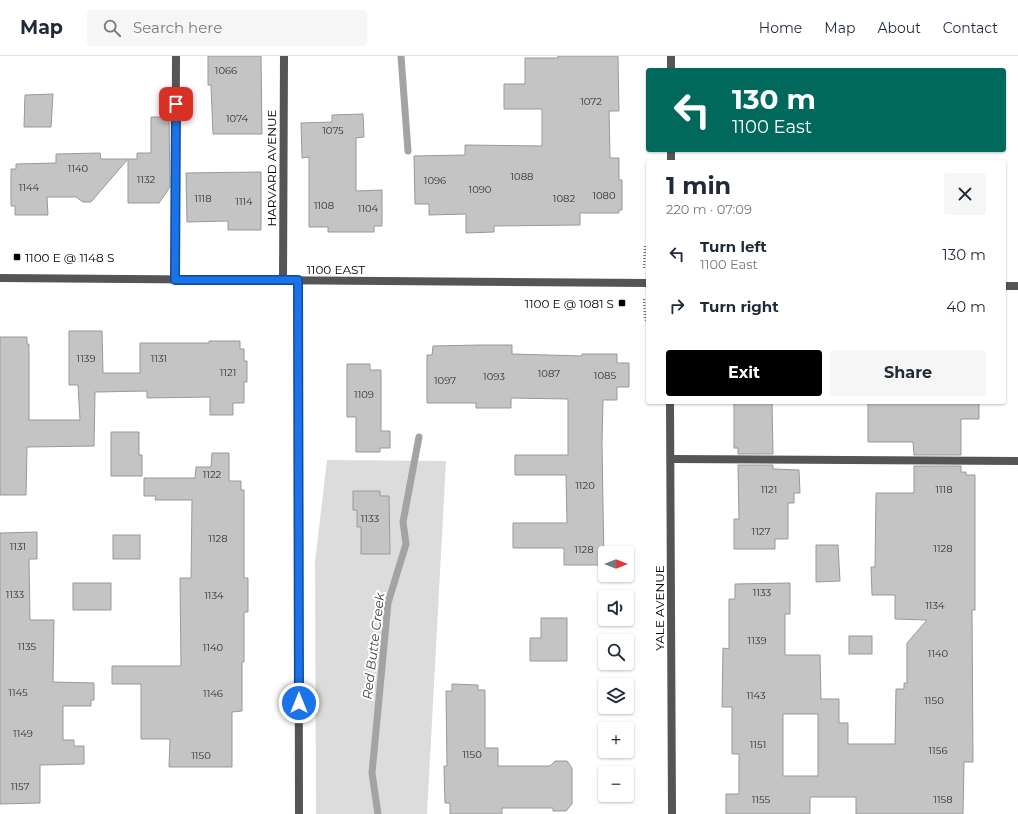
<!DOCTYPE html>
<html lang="en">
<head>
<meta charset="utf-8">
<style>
  :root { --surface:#fff; --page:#f6f6f7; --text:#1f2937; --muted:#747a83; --line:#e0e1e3; --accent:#000 }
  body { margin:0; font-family:Montserrat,sans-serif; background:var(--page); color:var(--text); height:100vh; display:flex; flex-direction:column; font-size:15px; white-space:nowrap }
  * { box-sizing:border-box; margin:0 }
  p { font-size:13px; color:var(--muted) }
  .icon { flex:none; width:22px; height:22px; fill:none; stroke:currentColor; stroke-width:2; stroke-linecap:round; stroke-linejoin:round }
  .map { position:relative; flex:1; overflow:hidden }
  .panel { position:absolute; left:646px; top:104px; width:360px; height:244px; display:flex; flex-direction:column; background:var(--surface); border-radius:4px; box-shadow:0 1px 3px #0004 }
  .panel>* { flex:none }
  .top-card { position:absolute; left:646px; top:12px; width:360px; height:84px; border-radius:4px; box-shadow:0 1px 3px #0004; background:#00695c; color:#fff; overflow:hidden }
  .needle { width:26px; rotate:90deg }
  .tools { position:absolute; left:598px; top:490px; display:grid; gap:8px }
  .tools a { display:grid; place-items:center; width:36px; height:36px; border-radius:4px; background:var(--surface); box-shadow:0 1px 3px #0004; font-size:20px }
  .pin { position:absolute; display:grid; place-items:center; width:34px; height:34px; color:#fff; margin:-17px; border-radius:8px; box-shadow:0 2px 6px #0006 }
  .me { position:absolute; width:44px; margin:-22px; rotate:0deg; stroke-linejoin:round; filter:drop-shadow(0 0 3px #0008) }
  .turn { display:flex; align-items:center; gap:14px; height:84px; padding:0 20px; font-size:18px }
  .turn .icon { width:52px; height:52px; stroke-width:2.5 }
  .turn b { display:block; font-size:28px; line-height:34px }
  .round { display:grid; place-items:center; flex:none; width:42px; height:42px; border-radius:4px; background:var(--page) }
  .head { display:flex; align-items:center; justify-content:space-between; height:68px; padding:0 20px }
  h1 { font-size:24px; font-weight:700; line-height:30px }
  .button { display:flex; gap:8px; margin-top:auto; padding:8px 20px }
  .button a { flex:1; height:46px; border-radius:4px; background:var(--accent); color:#fff; font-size:16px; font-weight:700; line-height:46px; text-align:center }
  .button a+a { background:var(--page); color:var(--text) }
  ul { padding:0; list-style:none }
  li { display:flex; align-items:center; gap:12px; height:52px; padding:0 20px }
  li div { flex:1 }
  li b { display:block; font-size:15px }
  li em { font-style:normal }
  header { display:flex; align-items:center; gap:24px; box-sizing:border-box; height:56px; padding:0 20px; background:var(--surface); border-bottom:1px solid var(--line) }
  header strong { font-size:19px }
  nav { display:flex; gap:22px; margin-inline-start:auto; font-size:14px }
  .search { width:280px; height:36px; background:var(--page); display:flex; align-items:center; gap:10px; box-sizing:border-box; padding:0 14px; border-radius:4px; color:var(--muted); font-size:15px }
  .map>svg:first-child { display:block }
  .green { fill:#dcdcdc }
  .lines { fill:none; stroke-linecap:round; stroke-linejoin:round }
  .stream { stroke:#a3a3a3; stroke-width:7 }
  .building { fill:#c4c4c4; stroke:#999; fill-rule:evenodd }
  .path { stroke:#777; stroke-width:2.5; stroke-dasharray:1 2; stroke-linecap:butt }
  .service { stroke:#555; stroke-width:8 }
  .minor { stroke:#555; stroke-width:8 }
  .tertiary { stroke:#555; stroke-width:8 }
  .route-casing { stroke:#114b97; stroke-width:10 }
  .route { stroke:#1a73e8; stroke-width:7 }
  .poi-dot { fill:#000; stroke:#fff; stroke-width:1.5 }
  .labels { text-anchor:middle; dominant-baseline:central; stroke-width:4; stroke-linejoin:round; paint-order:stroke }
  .number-label { font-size:10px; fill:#313131 }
  .street-label { font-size:12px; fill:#000; stroke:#fff }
  .poi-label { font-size:12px; fill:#000; stroke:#fff; text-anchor:start }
  .water-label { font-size:13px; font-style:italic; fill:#444; stroke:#fff }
</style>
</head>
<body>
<header>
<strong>Map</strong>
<div class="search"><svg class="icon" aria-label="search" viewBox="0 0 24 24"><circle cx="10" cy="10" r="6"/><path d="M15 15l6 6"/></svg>Search here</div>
<nav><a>Home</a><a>Map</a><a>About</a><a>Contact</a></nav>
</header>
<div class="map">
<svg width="1018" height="758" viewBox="0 0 1018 758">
  <rect width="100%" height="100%" fill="#fff"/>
  <polygon class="green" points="327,404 446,405 427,758 316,758 315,506"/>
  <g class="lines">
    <g class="stream">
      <polyline points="401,0 408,95"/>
      <polyline points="378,758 372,717 388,547 406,488 403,466 419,381"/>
    </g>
  </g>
  <g class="building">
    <polygon points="208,0 261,0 262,78 213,78 211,29 208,29"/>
    <polygon points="558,0 618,0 619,55 609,55 610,102 619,102 619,124 622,124 622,154 619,154 619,157 580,157 580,169 494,170 494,176 466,177 466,158 429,159 429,148 415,148 414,100 465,99 465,89 542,90 542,53 504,53 504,28 525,28 525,2 558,2"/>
    <polygon points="53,38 51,71 24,71 25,39"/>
    <polygon points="363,58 364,81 356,82 356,135 382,134 382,170 374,170 374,176 328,176 328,171 309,171 309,101 302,102 301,67 332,66 332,59"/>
    <polygon points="151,61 169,61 170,131 159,147 128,147 128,103 137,103 137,97 151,97"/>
    <polygon points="100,97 101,103 128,103 91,146 83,146 76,141 47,141 48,159 15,159 15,150 11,150 11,113 16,113 16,108 56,107 56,98"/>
    <polygon points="261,116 261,174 228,174 228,165 187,166 186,117"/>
    <polygon points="69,275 102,275 103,317 140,317 140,287 209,287 209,285 240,285 240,293 244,293 244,305 247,305 247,326 244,326 244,347 233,347 233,359 210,359 210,341 147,342 147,335 95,336 94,390 27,391 26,439 0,439 0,281 27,281 27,288 29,288 29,364 80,364 78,329 69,329"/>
    <polygon points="480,289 512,289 512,298 582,300 582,298 617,298 617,307 629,307 629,331 617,331 617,344 603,344 602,387 604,509 564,509 564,492 513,492 513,467 567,467 566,419 515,419 515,399 568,399 568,343 511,342 511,352 476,352 476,347 427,347 427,299 432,299 433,290"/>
    <polygon points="347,308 370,308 370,314 381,314 381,375 390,375 390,392 380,392 380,396 356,396 356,361 347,361"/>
    <polygon points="734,346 772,346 773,398 738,398 738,392 734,392"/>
    <polygon points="868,346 979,346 979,363 961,363 961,399 914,399 913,386 868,386"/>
    <polygon points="111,376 139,376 139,399 142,399 142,420 111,420"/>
    <polygon points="212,397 229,397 229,425 241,425 241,434 244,434 244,522 248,522 248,556 244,556 244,606 242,606 242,655 232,656 232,711 169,711 170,683 141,683 141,628 112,628 112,610 181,610 180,522 191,522 192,444 155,444 156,440 144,440 144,422 195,422 196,411 211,411"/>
    <polygon points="738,409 773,409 773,413 799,414 800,437 794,437 794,447 788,447 788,483 775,483 775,493 734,493 734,463 739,463"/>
    <path d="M 914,410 L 961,410 L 961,416 L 966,416 L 966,419 L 975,419 L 975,554 L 972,554 L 973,706 L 964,706 L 963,758 L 856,758 L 856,741 L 810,741 L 810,758 L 726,758 L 726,738 L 739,738 L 739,698 L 732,698 L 732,651 L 722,651 L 723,592 L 729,593 L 729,543 L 735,543 L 735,528 L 790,527 L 790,558 L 785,558 L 785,599 L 820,599 L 821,643 L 839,643 L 839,667 L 848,667 L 848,688 L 895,688 L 896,633 L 904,633 L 904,627 L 907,627 L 907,587 L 927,564 L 895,563 L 895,539 L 872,539 L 871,511 L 875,511 L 876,437 L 914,437 ZM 783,658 L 818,658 L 818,720 L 783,720 Z"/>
    <polygon points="353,435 380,435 380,440 389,440 390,498 361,498 361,471 357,471 357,454 353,454"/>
    <polygon points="37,476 37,503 29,503 30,564 54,564 53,626 94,627 94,644 91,644 91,650 63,650 63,684 74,684 74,690 84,690 84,708 40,709 40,747 0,748 0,477"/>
    <rect x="113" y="479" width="27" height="24"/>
    <polygon points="816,489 838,489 840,525 816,526"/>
    <rect x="73" y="527" width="38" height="27"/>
    <polygon points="541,562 567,562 567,605 530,605 530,582 541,582"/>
    <rect x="849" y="580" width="23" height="18"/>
    <polygon points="452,628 478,629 478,634 485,634 485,692 498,692 498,710 550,710 555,705 567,705 572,712 572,748 566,755 553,755 553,752 502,752 502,758 450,758 450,747 445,747 444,710 447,710 446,635 452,635"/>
  </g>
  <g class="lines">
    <g class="path">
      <polyline points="644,212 645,190 648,188"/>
      <polyline points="644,243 645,263 648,267"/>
    </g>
    <g class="service">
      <polyline points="175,224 176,0"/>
      <polyline points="671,403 1018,405"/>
    </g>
    <g class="minor">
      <polyline points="671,0 671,14"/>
      <polyline points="671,94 671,106"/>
      <polyline points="283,224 284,0"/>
      <polyline points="298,224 299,758"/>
      <polyline points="670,346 672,758"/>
    </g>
    <g class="tertiary">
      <polyline points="0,222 648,227"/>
      <polyline points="1004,230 1018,230"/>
    </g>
  </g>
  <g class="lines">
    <g class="route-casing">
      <polyline id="route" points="176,48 175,224 298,224 299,647"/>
    </g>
    <use href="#route" class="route"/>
  </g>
  <g class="poi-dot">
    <rect x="13" y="197" width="8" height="8" rx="2"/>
    <rect x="618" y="243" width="8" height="8" rx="2"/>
  </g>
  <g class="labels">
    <g class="number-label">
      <text x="226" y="14">1066</text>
      <text x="591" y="45">1072</text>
      <text x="237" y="62">1074</text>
      <text x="333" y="74">1075</text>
      <text x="78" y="112">1140</text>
      <text x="522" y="120">1088</text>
      <text x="146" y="123">1132</text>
      <text x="435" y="124">1096</text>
      <text x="29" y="131">1144</text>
      <text x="480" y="133">1090</text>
      <text x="604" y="139">1080</text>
      <text x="203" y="142">1118</text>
      <text x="564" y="142">1082</text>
      <text x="244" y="145">1114</text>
      <text x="324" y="149">1108</text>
      <text x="368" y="152">1104</text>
      <text x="86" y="302">1139</text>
      <text x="159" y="302">1131</text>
      <text x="228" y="316">1121</text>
      <text x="549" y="317">1087</text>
      <text x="605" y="319">1085</text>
      <text x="494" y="320">1093</text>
      <text x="445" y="324">1097</text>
      <text x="364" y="338">1109</text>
      <text x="212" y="418">1122</text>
      <text x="585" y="429">1120</text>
      <text x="769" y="433">1121</text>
      <text x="944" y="433">1118</text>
      <text x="370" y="462">1133</text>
      <text x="761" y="475">1127</text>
      <text x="218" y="482">1128</text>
      <text x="18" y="490">1131</text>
      <text x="943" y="492">1128</text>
      <text x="584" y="493">1128</text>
      <text x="762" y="536">1133</text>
      <text x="15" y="538">1133</text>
      <text x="214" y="539">1134</text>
      <text x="935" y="549">1134</text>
      <text x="757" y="584">1139</text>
      <text x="27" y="590">1135</text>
      <text x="213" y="591">1140</text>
      <text x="938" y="597">1140</text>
      <text x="18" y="636">1145</text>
      <text x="213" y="637">1146</text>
      <text x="756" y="639">1143</text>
      <text x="934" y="644">1150</text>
      <text x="23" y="677">1149</text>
      <text x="758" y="688">1151</text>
      <text x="938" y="694">1156</text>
      <text x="472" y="698">1150</text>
      <text x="201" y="699">1150</text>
      <text x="20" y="730">1157</text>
      <text x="761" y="743">1155</text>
      <text x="943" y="743">1158</text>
    </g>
    <g class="street-label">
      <text transform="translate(271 112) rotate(-90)">HARVARD AVENUE</text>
      <text x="336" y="213">1100 EAST</text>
      <text transform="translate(659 552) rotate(-90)">YALE AVENUE</text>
    </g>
    <g class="poi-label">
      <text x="25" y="201">1100 E @ 1148 S</text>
      <text x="614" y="247" text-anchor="end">1100 E @ 1081 S</text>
    </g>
    <g class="water-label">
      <text transform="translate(373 590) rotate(-83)">Red Butte Creek</text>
    </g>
  </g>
</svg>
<div class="tools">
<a><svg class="needle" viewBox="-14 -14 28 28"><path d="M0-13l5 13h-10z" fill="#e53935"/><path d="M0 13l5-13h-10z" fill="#747a83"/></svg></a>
<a><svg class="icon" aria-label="sound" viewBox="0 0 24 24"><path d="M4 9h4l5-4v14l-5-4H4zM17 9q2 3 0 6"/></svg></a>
<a><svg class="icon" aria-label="search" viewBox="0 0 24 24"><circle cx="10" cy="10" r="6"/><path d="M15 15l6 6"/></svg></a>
<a><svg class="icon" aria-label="layers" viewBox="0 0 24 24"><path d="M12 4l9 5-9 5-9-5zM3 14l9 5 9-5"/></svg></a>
<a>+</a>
<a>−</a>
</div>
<div class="pin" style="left:176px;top:48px;background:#d93025"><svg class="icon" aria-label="arrive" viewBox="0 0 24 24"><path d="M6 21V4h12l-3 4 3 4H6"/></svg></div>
<svg class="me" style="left:299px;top:647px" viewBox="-20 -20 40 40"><circle r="17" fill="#1a73e8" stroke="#fff" stroke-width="3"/><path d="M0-11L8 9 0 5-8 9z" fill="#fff"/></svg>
<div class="top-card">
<div class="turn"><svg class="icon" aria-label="left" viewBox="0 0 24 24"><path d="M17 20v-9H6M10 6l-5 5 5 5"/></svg><div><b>130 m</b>1100 East</div></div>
</div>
<section class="panel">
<div class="head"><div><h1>1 min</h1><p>220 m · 07:09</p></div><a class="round"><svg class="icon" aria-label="close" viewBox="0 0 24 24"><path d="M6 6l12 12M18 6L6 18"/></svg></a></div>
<ul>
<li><svg class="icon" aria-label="left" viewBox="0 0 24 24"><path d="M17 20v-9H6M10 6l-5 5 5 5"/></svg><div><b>Turn left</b><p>1100 East</p></div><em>130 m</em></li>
<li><svg class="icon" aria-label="right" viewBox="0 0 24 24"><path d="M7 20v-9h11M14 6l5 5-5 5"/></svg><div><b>Turn right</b></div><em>40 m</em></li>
</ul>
<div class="button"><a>Exit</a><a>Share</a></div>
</section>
</div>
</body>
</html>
